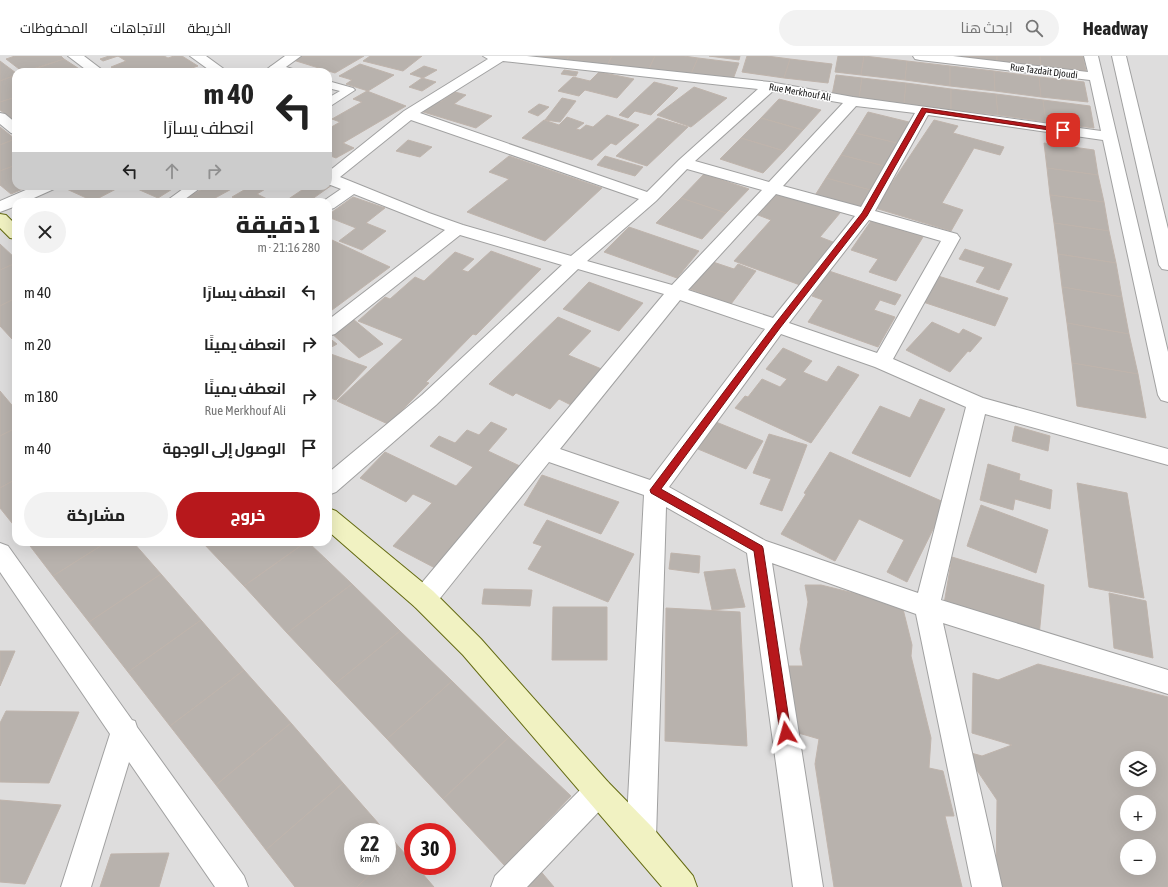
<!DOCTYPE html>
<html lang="ar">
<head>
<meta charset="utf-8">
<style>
  :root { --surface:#fff; --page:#f2f2f2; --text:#222; --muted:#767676; --line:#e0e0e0; --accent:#b7181c }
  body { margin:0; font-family:"Asap Condensed",Cairo,sans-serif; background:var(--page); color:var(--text); direction:rtl; height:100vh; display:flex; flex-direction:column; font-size:15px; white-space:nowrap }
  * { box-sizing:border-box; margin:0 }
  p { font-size:13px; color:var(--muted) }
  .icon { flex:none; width:22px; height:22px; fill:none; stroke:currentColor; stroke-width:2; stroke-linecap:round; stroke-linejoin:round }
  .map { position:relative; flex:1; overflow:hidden; direction:ltr }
  .sheet { position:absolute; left:12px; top:142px; width:320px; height:348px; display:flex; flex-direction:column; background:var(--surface); border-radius:12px; box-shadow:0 4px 16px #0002; direction:rtl }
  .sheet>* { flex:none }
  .banner { position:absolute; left:12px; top:12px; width:320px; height:122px; border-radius:12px; box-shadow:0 4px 16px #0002; direction:rtl; background:#fff; color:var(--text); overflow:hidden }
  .tools { position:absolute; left:1120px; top:695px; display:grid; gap:8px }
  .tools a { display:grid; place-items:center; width:36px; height:36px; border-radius:50%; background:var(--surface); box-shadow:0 4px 16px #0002; font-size:20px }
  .speed { position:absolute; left:344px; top:767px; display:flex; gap:8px; font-size:20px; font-weight:700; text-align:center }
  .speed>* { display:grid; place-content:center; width:52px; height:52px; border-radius:50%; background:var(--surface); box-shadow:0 4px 16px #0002; line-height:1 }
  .speed small { font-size:10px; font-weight:400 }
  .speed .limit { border:6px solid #d22; background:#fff; color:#111 }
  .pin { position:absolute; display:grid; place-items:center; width:34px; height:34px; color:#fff; margin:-17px; border-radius:8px; box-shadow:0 2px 6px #0006 }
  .me { position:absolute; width:44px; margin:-22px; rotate:352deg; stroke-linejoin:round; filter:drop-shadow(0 0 3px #0008) }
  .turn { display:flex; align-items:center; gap:14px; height:84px; padding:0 12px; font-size:18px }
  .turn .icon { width:52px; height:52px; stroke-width:2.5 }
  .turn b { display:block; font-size:28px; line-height:34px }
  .lanes { display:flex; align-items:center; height:38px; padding:0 12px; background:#0003; justify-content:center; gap:20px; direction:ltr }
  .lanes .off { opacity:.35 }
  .round { display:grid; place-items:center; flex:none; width:42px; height:42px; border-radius:21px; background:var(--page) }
  .summary { display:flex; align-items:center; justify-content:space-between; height:68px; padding:0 12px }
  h1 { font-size:24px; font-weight:800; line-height:30px }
  .primary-button { display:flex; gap:8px; margin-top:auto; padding:8px 12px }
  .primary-button a { flex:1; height:46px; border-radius:24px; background:var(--accent); color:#fff; font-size:16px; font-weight:800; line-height:46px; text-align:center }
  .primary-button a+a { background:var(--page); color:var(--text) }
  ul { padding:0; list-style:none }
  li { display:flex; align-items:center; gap:12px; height:52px; padding:0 12px }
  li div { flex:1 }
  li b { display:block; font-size:15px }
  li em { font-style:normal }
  header { display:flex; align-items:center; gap:24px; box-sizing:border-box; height:56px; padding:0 20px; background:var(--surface); border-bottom:1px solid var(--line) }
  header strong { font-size:19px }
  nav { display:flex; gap:22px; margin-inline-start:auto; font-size:14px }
  .search { width:280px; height:36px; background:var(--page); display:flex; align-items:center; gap:10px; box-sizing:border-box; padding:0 14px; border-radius:22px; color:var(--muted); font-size:15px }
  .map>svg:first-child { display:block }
  .residential { fill:#dedddd; fill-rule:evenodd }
  .building { fill:#b8b2ad; stroke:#bfb4ac; fill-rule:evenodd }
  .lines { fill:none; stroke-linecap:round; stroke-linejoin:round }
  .lane-casing { stroke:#a1a1a1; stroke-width:2 }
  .street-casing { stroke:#a1a1a1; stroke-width:2 }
  .secondary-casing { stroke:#646b12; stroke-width:2 }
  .lane { fill:#fff; fill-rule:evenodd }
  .street { fill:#fff; fill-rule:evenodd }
  .secondary { fill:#f1f2c2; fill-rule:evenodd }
  .route { fill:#b7181c; stroke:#771012 }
  .labels { text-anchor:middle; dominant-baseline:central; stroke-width:3; stroke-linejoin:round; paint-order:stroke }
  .far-street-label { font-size:10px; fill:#202020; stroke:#fff }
</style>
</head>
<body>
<header>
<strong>Headway</strong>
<div class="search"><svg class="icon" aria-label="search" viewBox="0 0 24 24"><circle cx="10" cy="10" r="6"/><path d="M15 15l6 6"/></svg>ابحث هنا</div>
<nav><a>الخريطة</a><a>الاتجاهات</a><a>المحفوظات</a></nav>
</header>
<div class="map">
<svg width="1168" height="831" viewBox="0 0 1168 831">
  <rect width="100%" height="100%" fill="#efede8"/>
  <path class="residential" d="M 0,0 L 1168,0 L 1168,831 L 0,831 ZM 16,16 L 328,16 L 328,130 L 16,130 ZM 16,146 L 328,146 L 328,486 L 16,486 ZM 1127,702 L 1149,702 L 1149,724 L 1127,724 ZM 1127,746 L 1149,746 L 1149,768 L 1127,768 ZM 353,776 L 387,776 L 387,810 L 353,810 ZM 413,776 L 447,776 L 447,810 L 413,810 ZM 1127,790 L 1149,790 L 1149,812 L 1127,812 Z"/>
  <g class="building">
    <polygon points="15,0 61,0 64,3 23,16 6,3"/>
    <polygon points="109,0 164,0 168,2 174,0 182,0 198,10 180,16 140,16 141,16 135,12 123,16 118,16 111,11 126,5 118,0 103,5 100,3"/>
    <polygon points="300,0 364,0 335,17 293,4"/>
    <polygon points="370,0 422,0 403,15 363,5"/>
    <polygon points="527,0 569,0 566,5"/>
    <polygon points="569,0 612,0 607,10 566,5"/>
    <polygon points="612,0 655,0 648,15 607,10"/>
    <polygon points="655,0 684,0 698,2 690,20 648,15"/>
    <polygon points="709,0 740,0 739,4"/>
    <polygon points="747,0 767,0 790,3 784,22 742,16"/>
    <polygon points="838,0 864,0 861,19 835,16"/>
    <polygon points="864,0 907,5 905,24 861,19"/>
    <polygon points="958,0 997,0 997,5"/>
    <polygon points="997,0 1040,0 1041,10 997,5"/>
    <polygon points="1040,0 1083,0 1086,15 1041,10"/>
    <polygon points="698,2 739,7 732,26 690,20"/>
    <polygon points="64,3 84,16 26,16"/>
    <polygon points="790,3 832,8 828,27 784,22"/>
    <polygon points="0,5 16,17 16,19 0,25"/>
    <polygon points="907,5 950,10 950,30 905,24"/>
    <polygon points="360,8 394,19 368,35 346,28 352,24 339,20"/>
    <polygon points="424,10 437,14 423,22 410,18"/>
    <polygon points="950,10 994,15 995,35 950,30"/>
    <polygon points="564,14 578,16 576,20 561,18"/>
    <polygon points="994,15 1039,21 1041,41 995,35"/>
    <polygon points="599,16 634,23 617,42 585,34 579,40 558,35 573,21 590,25"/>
    <polygon points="16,19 16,41 0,46 0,25"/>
    <polygon points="836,19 862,22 859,42 832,39"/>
    <polygon points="1039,21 1084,26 1088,46 1041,41"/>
    <polygon points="422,22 436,26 422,35 409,31"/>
    <polygon points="862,22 906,27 904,48 859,42"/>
    <polygon points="654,26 678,32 651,59 635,55 628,62 619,59"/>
    <polygon points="906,27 951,33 951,54 904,48"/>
    <polygon points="694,31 727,42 691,71 657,59"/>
    <polygon points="951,33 996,38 998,59 951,54"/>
    <polygon points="367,35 406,50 343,87 354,92 336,102 328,99 328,73 340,66 332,63 362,46 353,43"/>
    <polygon points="455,36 466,39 454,48 492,60 476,72 420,55 434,45 440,46"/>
    <polygon points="996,38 1043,44 1046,66 998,59"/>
    <polygon points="16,41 16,63 13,64 0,54 0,46"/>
    <polygon points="562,42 576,45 560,66 545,64"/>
    <polygon points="779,43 821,54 803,74 761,62"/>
    <polygon points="1043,44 1090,50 1094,72 1046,66"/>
    <polygon points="539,48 549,51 538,60 528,56"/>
    <polygon points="868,56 913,67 901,88 855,77"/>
    <polygon points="607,59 639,69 616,89 611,87 592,104 522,82 544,64 559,69 567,61 584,67 576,73 580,74 586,69 593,71"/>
    <polygon points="658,62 688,71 647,110 616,100"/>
    <polygon points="761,62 803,74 784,95 741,82"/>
    <polygon points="934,64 958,70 953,77 1004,91 1000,99 974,92 942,147 963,154 951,175 875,152"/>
    <polygon points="0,71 15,83 0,89"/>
    <polygon points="855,77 901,88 888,111 841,99"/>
    <polygon points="741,82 784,95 763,117 720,103"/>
    <polygon points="15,83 16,109 0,115 0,89"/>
    <polygon points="408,84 432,91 420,101 396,95"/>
    <polygon points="1044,87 1094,94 1098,119 1047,112"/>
    <polygon points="841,99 888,111 874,135 826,122"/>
    <polygon points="509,100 602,132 545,185 467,156 509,123 489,116"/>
    <polygon points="605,100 643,111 635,120 597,109"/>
    <polygon points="16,109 16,130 30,130 11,138 0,129 0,115"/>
    <polygon points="1047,112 1098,119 1104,146 1050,139"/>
    <polygon points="704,118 749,133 726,157 681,142"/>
    <polygon points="826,122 874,135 862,155 814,141"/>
    <polygon points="328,128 332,129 308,146 284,146 308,130 328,130"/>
    <polygon points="60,130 110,130 116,133 93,145"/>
    <polygon points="135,130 177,130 158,142 133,131"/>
    <polygon points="208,130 237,130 215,142 222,146 179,146"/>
    <polygon points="251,130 264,130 267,132 257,138 269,144 265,146 242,146 232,141"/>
    <polygon points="779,136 840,157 820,181 833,186 800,229 734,205 771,164 758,159"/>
    <polygon points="1050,139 1104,146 1109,175 1054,167"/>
    <polygon points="353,141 385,152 366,167 386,175 362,194 339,185 356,172 328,161 328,159"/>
    <polygon points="681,142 726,157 702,183 656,167"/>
    <polygon points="871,165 923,181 896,225 869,216 878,203 851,194"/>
    <polygon points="1054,167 1109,175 1116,207 1058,198"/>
    <polygon points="629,171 699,195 677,222 604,196"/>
    <polygon points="328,184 332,184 390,211 328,257"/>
    <polygon points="0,188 16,203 16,207 0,214"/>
    <polygon points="965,193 1012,208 999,234 976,226 985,211 959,203"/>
    <polygon points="491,195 541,213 476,279 473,278 426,326 429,327 388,368 337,345 403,283 358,265 385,241 390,243 415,221 424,225 455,196 474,203 462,214 468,216"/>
    <polygon points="1058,198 1116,207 1122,241 1062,231"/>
    <polygon points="713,206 734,213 738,208 756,215 731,248 690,233"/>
    <polygon points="16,207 16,242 0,250 0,214"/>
    <polygon points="829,215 901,239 895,249 880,244 874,254 895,261 878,291 808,266 823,244 812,240"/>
    <polygon points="935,219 1008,242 995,270 920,245"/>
    <polygon points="589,226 643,247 619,275 563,253"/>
    <polygon points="1062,231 1122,241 1129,278 1067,267"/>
    <polygon points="16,242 16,281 12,283 0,270 0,250"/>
    <polygon points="558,261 591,275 568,299 604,314 573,350 559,343 550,353 516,337 513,340 489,328"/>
    <polygon points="353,263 383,288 359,302 330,276"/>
    <polygon points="932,266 959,278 963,273 982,282 970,296 968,295 950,316 906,294"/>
    <polygon points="1067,267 1129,278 1138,318 1072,307"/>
    <polygon points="328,281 337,288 328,293"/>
    <polygon points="783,292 812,305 803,316 827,326 838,310 859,319 811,387 735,352 745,340 748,341 762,323 780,331 787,323 766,313"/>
    <polygon points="328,297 367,311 336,344 328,341"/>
    <polygon points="1072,307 1138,318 1146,362 1077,350"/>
    <polygon points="0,335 16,354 16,372 0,380"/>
    <polygon points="920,343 945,353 910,421 852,397 880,350 910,362"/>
    <polygon points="491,366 507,373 488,395 522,411 437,513 393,490 432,447 413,438 406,446 360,422 385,396 456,430 473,411 430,390 439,380 455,387 467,374 479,379"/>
    <polygon points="716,366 763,385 746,413 698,393"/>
    <polygon points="1015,370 1050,380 1048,395 1012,385"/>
    <polygon points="16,372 16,423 0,432 0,380"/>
    <polygon points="769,378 807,389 782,455 760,448 771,423 753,417"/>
    <polygon points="830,396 946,447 907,526 887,516 904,484 859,463 835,505 781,478 806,438 804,437"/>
    <polygon points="988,408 1020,418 1019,424 1052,434 1050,453 1015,443 1013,454 980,444"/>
    <polygon points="542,419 619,446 601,478 524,449"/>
    <polygon points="16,423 16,472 0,452 0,432"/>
    <polygon points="1077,427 1127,437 1144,542 1089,531"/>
    <polygon points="981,449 1048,474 1036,517 967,490"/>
    <polygon points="547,464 634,498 608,546 528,513 542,490 533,487"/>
    <polygon points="27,486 107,486 53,520"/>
    <polygon points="107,486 133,486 161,518 89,566 53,520"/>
    <polygon points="204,486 306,486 244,530 203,487"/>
    <polygon points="306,486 308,486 352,528 287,577 244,530"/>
    <polygon points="671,497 700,500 699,517 669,513"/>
    <polygon points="952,501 1044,529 1039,580 944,548"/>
    <polygon points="735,513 745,551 712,554 704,516"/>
    <polygon points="161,518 201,564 128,616 89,566"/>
    <polygon points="352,528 400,575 335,628 287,577"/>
    <polygon points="805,529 821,529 902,549 912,589 911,600 931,682 929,712 943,715 954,760 945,760 962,831 834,831 815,708 819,683 795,676 786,610 803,610 800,593 808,546"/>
    <polygon points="484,533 532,534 530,550 482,548"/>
    <polygon points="1109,537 1146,545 1153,602 1114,592"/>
    <polygon points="553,551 607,551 607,604 552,604"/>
    <polygon points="666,552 740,556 747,690 665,685"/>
    <polygon points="201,564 244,614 170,670 128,616"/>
    <polygon points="400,575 452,625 387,683 335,628"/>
    <polygon points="0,595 15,595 0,630"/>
    <path d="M 1038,608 L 1168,641 L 1168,831 L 996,831 L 997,744 L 964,695 L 982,700 L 1012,689 L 972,677 L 973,617 L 998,624 ZM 1127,702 L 1149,702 L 1149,724 L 1127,724 ZM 1127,746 L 1149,746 L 1149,768 L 1127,768 ZM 1127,790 L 1149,790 L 1149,812 L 1127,812 Z"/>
    <polygon points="244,614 291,667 216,729 170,670"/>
    <polygon points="452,625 509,681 443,743 387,683"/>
    <polygon points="6,655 79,656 49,727 0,726 0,667"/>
    <polygon points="291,667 343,727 266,794 216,729"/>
    <polygon points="509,681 571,740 505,810 443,743"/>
    <polygon points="343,727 386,776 353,776 353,810 379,810 357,831 295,831 266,794"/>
    <polygon points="0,744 61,749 25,828 0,826"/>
    <polygon points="387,777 399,791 387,803"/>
    <polygon points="399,791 413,807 413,810 416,810 434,831 357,831 379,810 387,810 387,803"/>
    <polygon points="169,797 159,831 100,831 111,798"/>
    <polygon points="538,812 554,831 518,831"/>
  </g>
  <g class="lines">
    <g class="lane-casing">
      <g id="lane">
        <path d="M 276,8 L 296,14 L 298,16 C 289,16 277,18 270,11 Z"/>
        <polygon points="328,25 353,32 355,34 332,49 328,50 328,42 340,35 328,32"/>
        <polygon points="187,130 203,130 181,146 165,146"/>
      </g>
    </g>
    <g class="street-casing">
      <g id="street">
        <polygon points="68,0 84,0 105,16 89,16"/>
        <polygon points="190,0 206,0 228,16 212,16"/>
        <polygon points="285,0 301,0 279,16 263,16"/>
        <path d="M 483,0 L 527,0 L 770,26 L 853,41 L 1101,75 L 1090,24 L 920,4 L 915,3 L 913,0 L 953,0 L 1088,16 L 1084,0 L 1098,0 L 1168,296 L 1168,346 L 1161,344 L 1158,339 L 1103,84 L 928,59 L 875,155 L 957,178 L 960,182 L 893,303 L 983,342 L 1168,393 L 1168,409 L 985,358 L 941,544 L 1168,614 L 1168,638 L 943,567 L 1002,831 L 972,831 L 916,558 L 772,507 L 823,831 L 793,831 L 747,497 L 666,451 L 656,782 L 652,793 L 641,797 L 630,793 L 626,782 L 644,439 L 549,406 L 433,551 L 424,554 L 415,551 L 412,543 L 415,535 L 664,238 L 578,213 L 436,349 L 336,436 L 328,439 L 328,417 L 422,339 L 562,209 L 460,179 L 335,278 L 328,280 L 328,264 L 445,174 L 354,138 L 334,152 L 328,154 L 328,146 L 322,146 L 341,133 L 328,128 L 328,116 L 404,55 L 488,3 ZM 503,5 L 758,33 L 679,104 L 647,136 L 420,57 ZM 773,35 L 843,47 L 769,126 L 695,105 ZM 856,50 L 915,57 L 861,151 L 783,130 ZM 411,64 L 639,143 L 571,200 L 463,169 L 429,157 L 340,121 ZM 687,113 L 762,134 L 672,229 L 587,205 L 656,145 ZM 776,138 L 855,160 L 773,262 L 688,234 ZM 869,164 L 941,185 L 877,297 L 789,267 ZM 680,244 L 765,273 L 650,424 L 560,393 ZM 781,278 L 875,311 L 966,351 L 918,537 L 766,485 L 669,431 Z"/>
        <polygon points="1112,0 1126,0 1168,173 1168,214 1162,213 1159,209"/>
        <polygon points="0,57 5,58 16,67 16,78 11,77 0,68"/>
        <polygon points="35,130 56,130 54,133 25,146 16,146 16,150 0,156 0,145"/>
        <polygon points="0,487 8,490 132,664 135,665 137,671 244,820 248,831 215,831 129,706 91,831 61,831 110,678 0,516"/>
        <polygon points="598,722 608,726 612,736 608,746 527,831 491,831 495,820 588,726"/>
      </g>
    </g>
    <g class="secondary-casing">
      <g id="secondary">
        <polygon points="0,158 6,159 16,169 16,183 10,182 0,172"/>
        <polygon points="328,452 336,455 433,535 481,583 608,726 652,771 693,820 697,831 662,831 463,599 415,551 328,475"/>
      </g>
    </g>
    <use href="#lane" class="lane"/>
    <use href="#street" class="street"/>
    <use href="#secondary" class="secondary"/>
  </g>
  <polygon class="route" points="922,52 1063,73 1066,74 1063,76 926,56 867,160 780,272 661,433 762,490 763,492 791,677 790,681 786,683 782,681 780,677 754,495 651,437 650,434 775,268 862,157"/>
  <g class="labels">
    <g class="far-street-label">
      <text transform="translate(1044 15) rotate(7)">Rue Tazdait Djoudi</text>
      <text transform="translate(800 36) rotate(10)">Rue Merkhouf Ali</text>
    </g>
  </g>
</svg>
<div class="tools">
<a><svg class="icon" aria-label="layers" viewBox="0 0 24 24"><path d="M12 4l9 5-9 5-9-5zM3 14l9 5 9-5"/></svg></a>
<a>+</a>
<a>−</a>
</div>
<div class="speed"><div>22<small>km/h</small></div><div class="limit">30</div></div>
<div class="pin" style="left:1063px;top:74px;background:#d93025"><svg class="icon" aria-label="arrive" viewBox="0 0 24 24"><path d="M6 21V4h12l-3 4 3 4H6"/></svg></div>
<svg class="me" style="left:786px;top:677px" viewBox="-20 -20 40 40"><path d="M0-17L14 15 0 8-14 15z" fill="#b7181c" stroke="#fff" stroke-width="4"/></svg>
<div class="banner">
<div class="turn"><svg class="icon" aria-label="left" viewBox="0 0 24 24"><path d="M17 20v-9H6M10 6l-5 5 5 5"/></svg><div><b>40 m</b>انعطف يسارًا</div></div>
<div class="lanes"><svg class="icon" aria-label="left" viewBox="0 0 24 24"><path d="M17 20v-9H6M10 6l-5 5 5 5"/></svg><svg class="icon off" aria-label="ahead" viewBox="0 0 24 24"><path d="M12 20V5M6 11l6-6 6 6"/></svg><svg class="icon off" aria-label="right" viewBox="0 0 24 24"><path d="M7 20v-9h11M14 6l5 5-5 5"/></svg></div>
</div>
<section class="sheet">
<div class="summary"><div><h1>1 دقيقة</h1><p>280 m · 21:16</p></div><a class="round"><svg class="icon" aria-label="close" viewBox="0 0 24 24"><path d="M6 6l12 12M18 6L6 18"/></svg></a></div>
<ul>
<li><svg class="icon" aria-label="left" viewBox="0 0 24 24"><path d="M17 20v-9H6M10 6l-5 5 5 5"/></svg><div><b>انعطف يسارًا</b></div><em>40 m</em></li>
<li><svg class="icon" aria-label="right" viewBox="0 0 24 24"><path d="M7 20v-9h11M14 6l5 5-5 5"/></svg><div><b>انعطف يمينًا</b></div><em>20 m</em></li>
<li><svg class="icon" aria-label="right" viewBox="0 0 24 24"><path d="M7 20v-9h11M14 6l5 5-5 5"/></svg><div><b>انعطف يمينًا</b><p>Rue Merkhouf Ali</p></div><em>180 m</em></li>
<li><svg class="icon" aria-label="arrive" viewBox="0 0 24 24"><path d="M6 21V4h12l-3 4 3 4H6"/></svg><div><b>الوصول إلى الوجهة</b></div><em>40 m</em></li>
</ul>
<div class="primary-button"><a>خروج</a><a>مشاركة</a></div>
</section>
</div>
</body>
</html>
